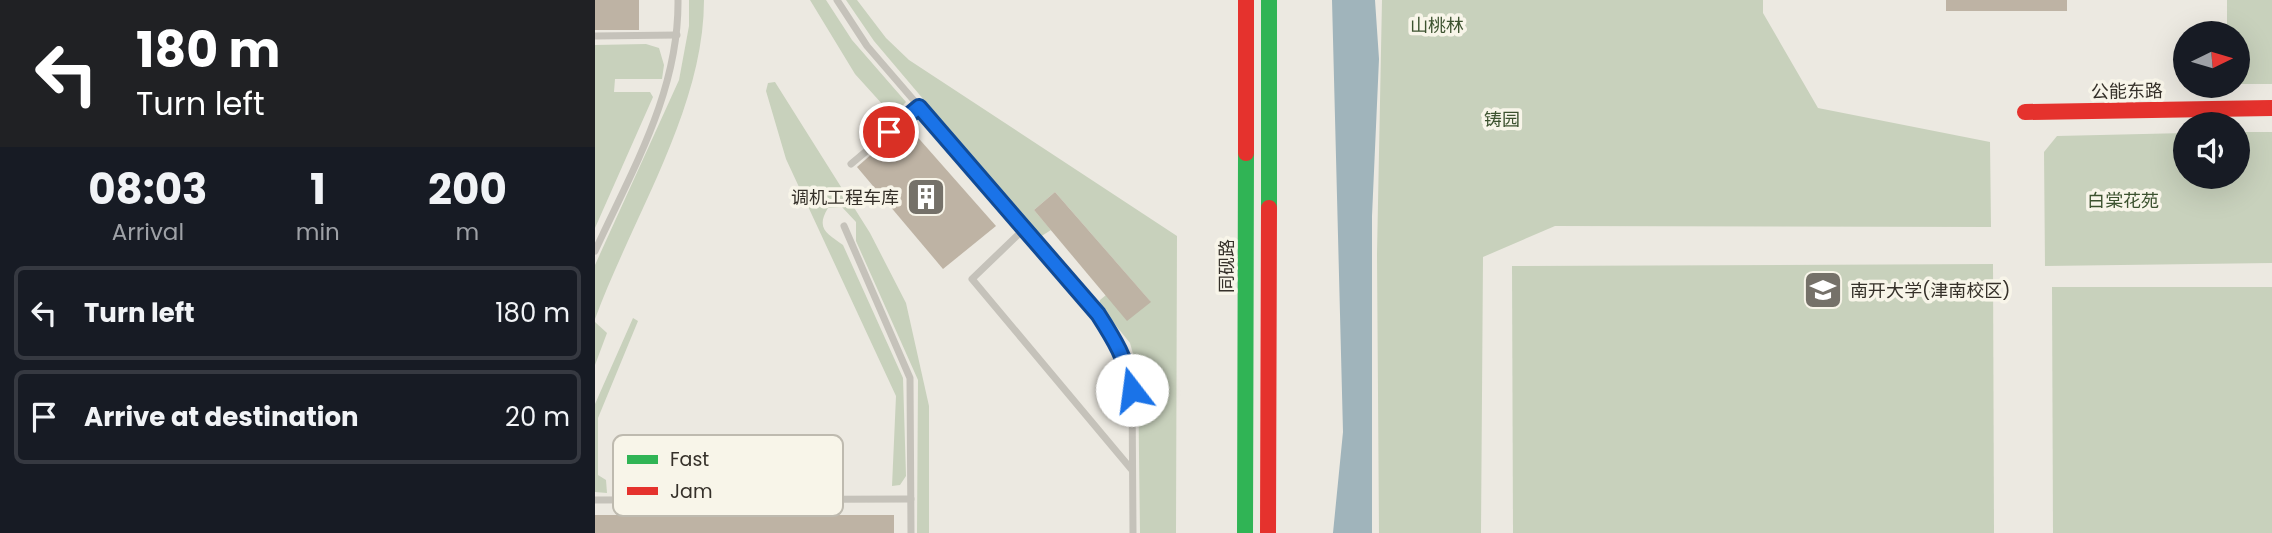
<!DOCTYPE html>
<html lang="en">
<head>
<meta charset="utf-8">
<style>
  :root { --surface:#171b24; --page:#20242c; --text:#f1f3f6; --muted:#9ea1a6; --line:#363941 }
  body { margin:0; font-family:Poppins,"Noto Sans SC",sans-serif; background:var(--page); color:var(--text); height:100vh; display:flex; flex-direction:column; font-size:26px; white-space:nowrap }
  * { box-sizing:border-box; margin:0 }
  p { font-size:23px; color:var(--muted) }
  .icon { flex:none; width:38px; height:38px; fill:none; stroke:currentColor; stroke-width:2; stroke-linecap:round; stroke-linejoin:round }
  .map { position:relative; flex:1; overflow:hidden }
  .drawer { display:flex; flex-direction:column; background:var(--surface); width:595px }
  .drawer>* { flex:none }
  .banner { background:#202124; color:#fff; overflow:hidden }
  .needle { width:46px; rotate:85deg }
  .buttons { position:absolute; left:1578px; top:21px; display:grid; gap:14px }
  .buttons a { display:grid; place-items:center; width:77px; height:77px; border-radius:50%; background:var(--surface); box-shadow:0 7px 28px #0002; font-size:35px }
  .pin { position:absolute; display:grid; place-items:center; width:60px; height:60px; color:#fff; margin:-30px; border:4px solid #fff; border-radius:50%; box-shadow:0 2px 7px #0007 }
  .me { position:absolute; width:77px; margin:-38px; rotate:345deg; stroke-linejoin:round; filter:drop-shadow(0 0 5px #0008) }
  .turn { display:flex; align-items:center; gap:24px; height:147px; padding:0 21px; font-size:32px }
  .turn .icon { width:91px; height:91px; stroke-width:2.5 }
  .turn b { display:block; font-size:49px; line-height:60px }
  .eta { display:flex; justify-content:space-evenly; align-items:center; height:119px; text-align:center }
  .eta b { font-size:42px; font-weight:700; line-height:49px }
  ul { padding:0; list-style:none }
  li { display:flex; align-items:center; gap:21px; height:94px; margin:0 14px 10px; padding:0 7px; border:4px solid var(--line); border-radius:10px }
  li div { flex:1 }
  li b { display:block; font-size:26px }
  li em { font-style:normal }
  main { display:flex; flex:1; min-height:0 }
  .map>svg:first-child { display:block }
  .green { fill:#c8d1bc }
  .water { fill:#a0b4bb }
  .building { fill:#beb3a4 }
  .lines { fill:none; stroke-linecap:round; stroke-linejoin:round }
  .lane { stroke:#c5c2ba; stroke-width:7 }
  .fast { stroke:#30b455; stroke-width:16 }
  .jam { stroke:#e5322d; stroke-width:16 }
  .route-casing { stroke:#114b97; stroke-width:18 }
  .route { stroke:#1a73e8; stroke-width:12 }
  .labels { text-anchor:middle; dominant-baseline:central; stroke-width:7; stroke-linejoin:round; paint-order:stroke }
  .park-label { font-size:18px; fill:#3c522f; stroke:#f8f5e9 }
  .street-label { font-size:18px; fill:#353029; stroke:#f8f5e9 }
  .poi-label { font-size:18px; fill:#353029; stroke:#f8f5e9; text-anchor:end }
  .key { fill:#f8f5e9; stroke:#bebaaf; stroke-width:2 }
  .key-label { font-size:19px; fill:#353029 }
</style>
</head>
<body>
<main>
<section class="drawer">
<div class="banner">
<div class="turn"><svg class="icon" aria-label="left" viewBox="0 0 24 24"><path d="M17 20v-9H6M10 6l-5 5 5 5"/></svg><div><b>180 m</b>Turn left</div></div>
</div>
<div class="eta">
<div><b>08:03</b><p>Arrival</p></div>
<div><b>1</b><p>min</p></div>
<div><b>200</b><p>m</p></div>
</div>
<ul>
<li><svg class="icon" aria-label="left" viewBox="0 0 24 24"><path d="M17 20v-9H6M10 6l-5 5 5 5"/></svg><div><b>Turn left</b></div><em>180 m</em></li>
<li><svg class="icon" aria-label="arrive" viewBox="0 0 24 24"><path d="M6 21V4h12l-3 4 3 4H6"/></svg><div><b>Arrive at destination</b></div><em>20 m</em></li>
</ul>
</section>
<div class="map">
<svg width="1677" height="533" viewBox="0 0 1677 533">
  <rect width="100%" height="100%" fill="#ece9e1"/>
  <g class="green">
    <path d="M 94,0 L 109,0 C 109,109 37,218 0,319 L 0,265 L 84,80 L 94,26 Z"/>
    <polygon points="215,0 231,0 257,40 311,102 298,116 260,74"/>
    <polygon points="251,0 262,0 291,38 314,60 582,236 581,533 545,533 543,372 535,343 505,306 505,300 511,295 555,301 460,192 439,210 456,230 445,237 279,41"/>
    <polygon points="787,0 1168,0 1168,13 1223,108 1395,142 1396,227 960,226 888,257 886,533 784,533 782,254"/>
    <polygon points="1632,0 1677,0 1677,84 1643,84 1643,33 1632,33"/>
    <polygon points="51,44 64,48 69,65 67,79 20,79 19,92 55,92 58,97 0,228 0,45"/>
    <path d="M 180,82 L 275,233 L 311,303 L 334,406 L 334,533 L 322,533 L 323,380 L 261,241 L 261,222 L 247,207 L 233,208 C 220,229 233,234 248,245 L 308,378 L 311,476 L 305,485 L 297,486 L 301,396 L 191,159 L 171,91 L 173,83 Z"/>
    <polygon points="1643,132 1677,132 1677,263 1450,266 1449,152 1462,136 1591,133 1591,177 1643,177"/>
    <polygon points="1398,264 1399,533 918,533 917,266"/>
    <polygon points="1457,287 1677,287 1677,533 1458,533"/>
    <polygon points="38,318 43,321 3,418 3,475 11,480 12,493 0,492 0,404"/>
    <polygon points="0,322 12,333 0,365"/>
  </g>
  <polygon class="water" points="737,0 780,0 784,59 777,216 777,533 738,533 748,432"/>
  <g class="building">
    <rect x="0" y="0" width="44" height="30"/>
    <rect x="1351" y="0" width="121" height="11"/>
    <polygon points="311,124 401,226 348,269 262,167"/>
    <polygon points="460,192 556,302 532,321 439,210"/>
    <rect x="0" y="515" width="299" height="18"/>
  </g>
  <g class="lines">
    <g class="lane">
      <path d="M 242,0 L 272,46 L 503,314 C 519,339 532,360 537,390 L 538,533"/>
      <polyline points="0,36 82,35"/>
      <polyline points="256,164 324,107"/>
      <polyline points="249,226 315,378 316,533"/>
      <polyline points="429,229 377,279 537,470"/>
      <path d="M 0,251 C 37,170 84,92 83,0"/>
      <polyline points="0,500 316,499"/>
    </g>
    <g class="fast">
      <polyline points="674,208 674,0"/>
      <polyline points="650,533 651,153"/>
    </g>
    <g class="jam">
      <polyline points="1430,112 1677,108"/>
      <polyline points="651,153 651,0"/>
      <polyline points="673,533 674,208"/>
    </g>
  </g>
  <g class="lines">
    <g class="route-casing">
      <path id="route" d="M 294,132 L 324,107 L 503,314 C 519,339 532,360 537,390"/>
    </g>
    <use href="#route" class="route"/>
  </g>
  <defs>
    <g id="building-square" transform="scale(2.0125)"><rect x="-9" y="-9" width="18" height="18" rx="4" fill="#757169" stroke="#f8f5e9"/><path d="M-4-6H4V6H1V3H-1V6H-4ZM-2.5-4.3h1.7v1.8h-1.7ZM.8-4.3h1.7v1.8H.8ZM-2.5-1h1.7V.8h-1.7ZM.8-1h1.7V.8H.8Z" fill="#fff"/></g>
    <g id="university-square" transform="scale(2.0125)"><rect x="-9" y="-9" width="18" height="18" rx="4" fill="#757169" stroke="#f8f5e9"/><path d="M0-5L7-2L0 1L-7-2ZM-4 1L0 2.5L4 1V4Q0 6-4 4Z" fill="#fff"/></g>
  </defs>
  <g fill-rule="evenodd">
    <use href="#building-square" x="331" y="197"/>
    <use href="#university-square" x="1228" y="290"/>
  </g>
  <g class="labels">
    <g class="park-label">
      <text x="842" y="25">山桃林</text>
      <text x="907" y="119">铸园</text>
      <text x="1528" y="200">白棠花苑</text>
    </g>
    <g class="street-label">
      <text transform="translate(1532 91) rotate(-1)">公能东路</text>
      <text transform="translate(631 266) rotate(-90)">同砚路</text>
    </g>
    <g class="poi-label">
      <text x="304" y="197">调机工程车库</text>
      <text x="1255" y="290" text-anchor="start">南开大学(津南校区)</text>
    </g>
  </g>
  <rect x="18" y="435" width="230" height="81" rx="10" class="key"/>
  <rect x="32" y="455" width="31" height="9" fill="#30b455"/>
  <rect x="32" y="487" width="31" height="8" fill="#e5322d"/>
  <g class="key-label">
    <text x="75" y="466">Fast</text>
    <text x="75" y="498">Jam</text>
  </g>
</svg>
<div class="buttons">
<a><svg class="needle" viewBox="-14 -14 28 28"><path d="M0-13l5 13h-10z" fill="#e53935"/><path d="M0 13l5-13h-10z" fill="#9ea1a6"/></svg></a>
<a><svg class="icon" aria-label="sound" viewBox="0 0 24 24"><path d="M4 9h4l5-4v14l-5-4H4zM17 9q2 3 0 6"/></svg></a>
</div>
<div class="pin" style="left:294px;top:132px;background:#d93025"><svg class="icon" aria-label="arrive" viewBox="0 0 24 24"><path d="M6 21V4h12l-3 4 3 4H6"/></svg></div>
<svg class="me" style="left:537px;top:390px" viewBox="-20 -20 40 40"><circle r="19" fill="#fff"/><path d="M0-13L10 11 0 6-10 11z" fill="#1a73e8"/></svg>
</div>
</main>
</body>
</html>
